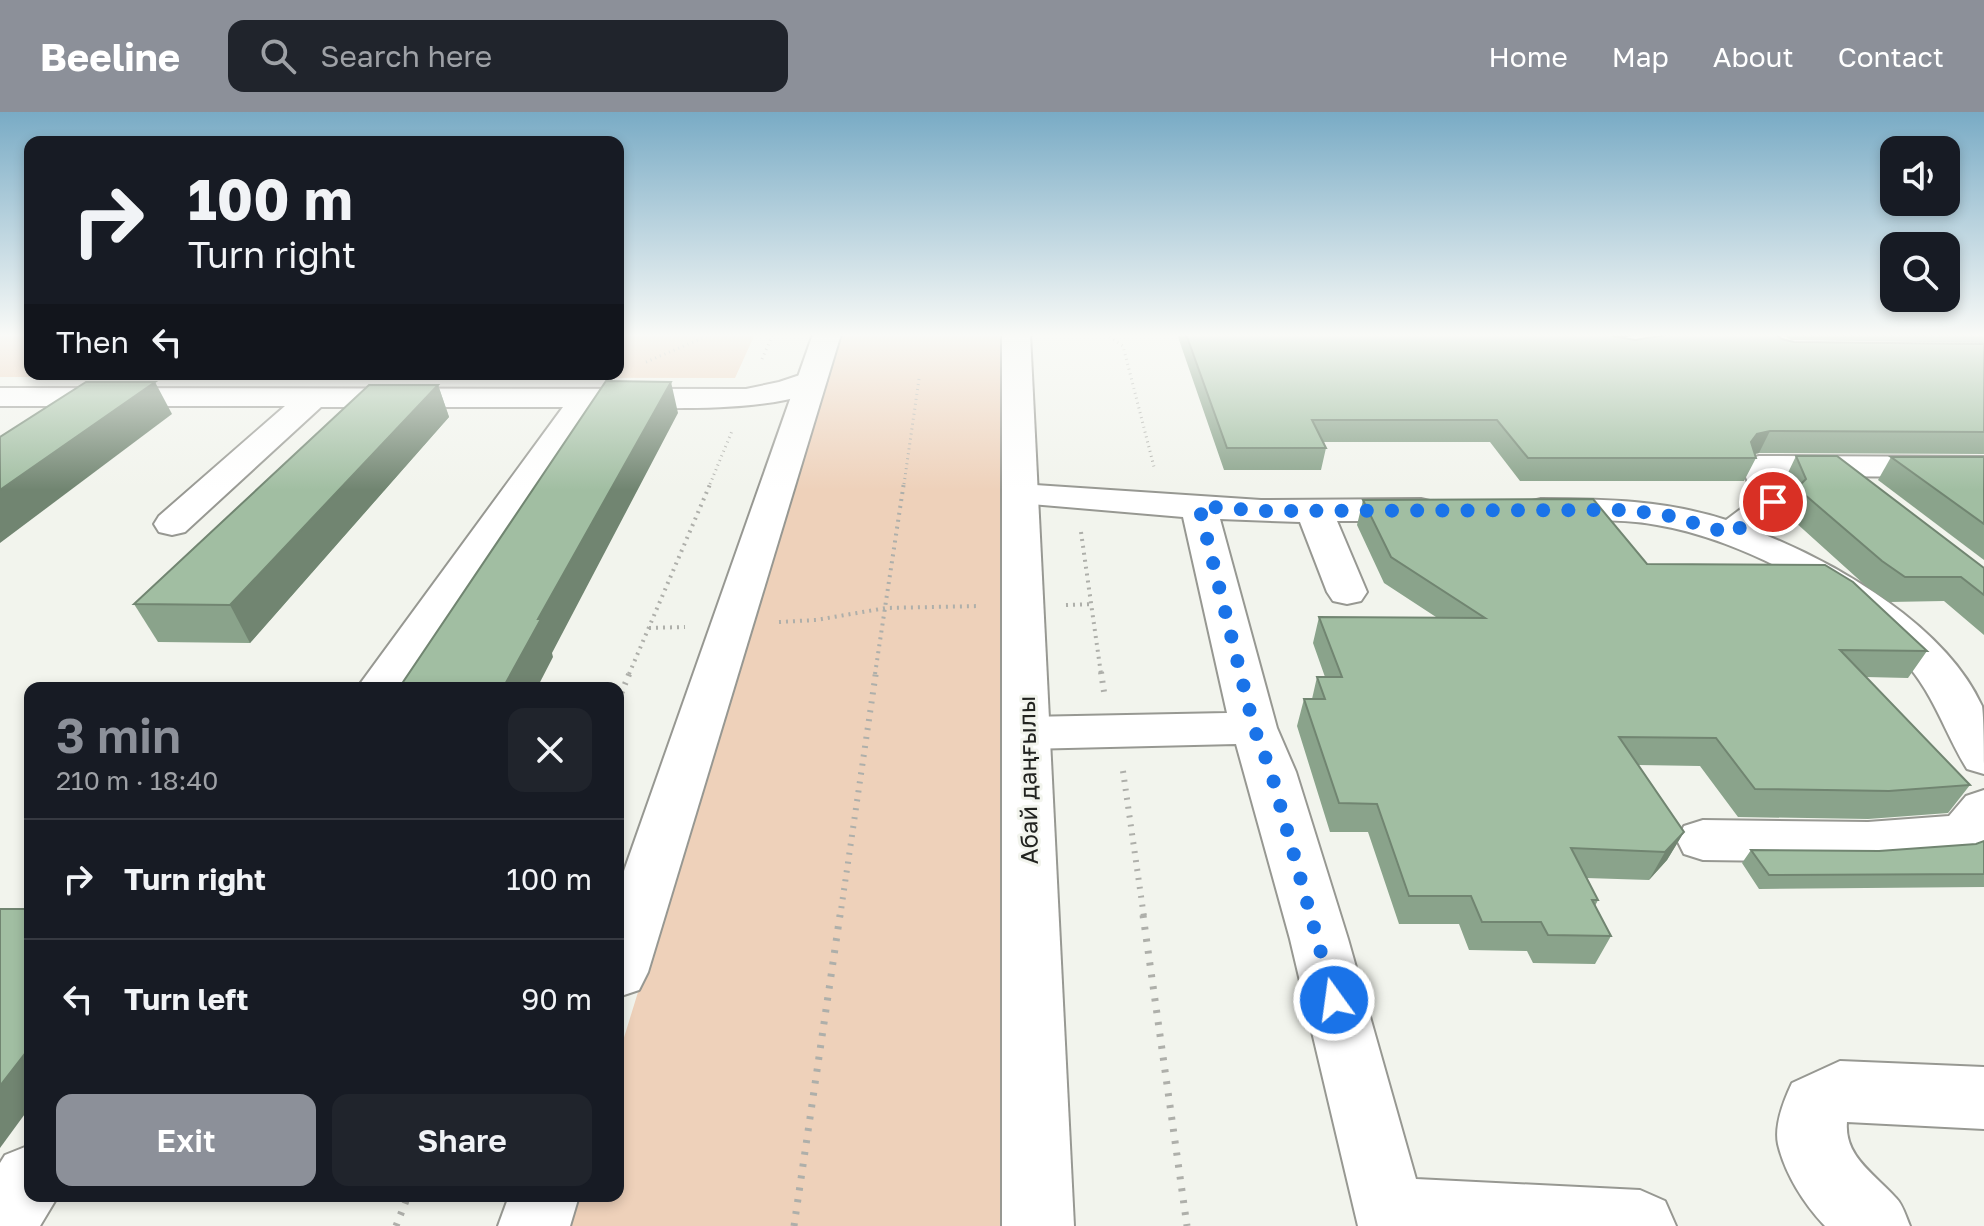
<!DOCTYPE html>
<html lang="en">
<head>
<meta charset="utf-8">
<style>
  :root { --surface:#171b24; --page:#20242c; --text:#f1f3f6; --muted:#9ea1a6; --line:#363941; --accent:#8c9099 }
  body { margin:0; font-family:"Golos Text",sans-serif; background:var(--page); color:var(--text); height:100vh; display:flex; flex-direction:column; font-size:30px; white-space:nowrap }
  * { box-sizing:border-box; margin:0 }
  p { font-size:26px; color:var(--muted) }
  .icon { flex:none; width:44px; height:44px; fill:none; stroke:currentColor; stroke-width:2; stroke-linecap:round; stroke-linejoin:round }
  .map { position:relative; flex:1; overflow:hidden }
  .side { position:absolute; left:24px; top:570px; width:600px; height:520px; display:flex; flex-direction:column; background:var(--surface); border-radius:16px; box-shadow:0 4px 12px #0003 }
  .side>* { flex:none }
  .guide { position:absolute; left:24px; top:24px; width:600px; height:244px; border-radius:16px; box-shadow:0 4px 12px #0003; background:#171b24; color:var(--text); overflow:hidden }
  .buttons { position:absolute; left:1880px; top:24px; display:grid; gap:16px }
  .buttons a { display:grid; place-items:center; width:80px; height:80px; border-radius:16px; background:var(--surface); box-shadow:0 4px 12px #0003; font-size:40px }
  .pin { position:absolute; display:grid; place-items:center; width:68px; height:68px; color:#fff; margin:-34px; border:4px solid #fff; border-radius:50%; box-shadow:0 2px 8px #0007 }
  .me { position:absolute; width:88px; margin:-44px; rotate:346deg; stroke-linejoin:round; filter:drop-shadow(0 0 6px #0008) }
  .turn { display:flex; align-items:center; gap:28px; height:168px; padding:0 32px; font-size:36px }
  .turn .icon { width:104px; height:104px; stroke-width:2.5 }
  .turn b { display:block; font-size:56px; line-height:68px }
  .then { display:flex; align-items:center; height:76px; padding:0 32px; background:#0003; gap:16px; font-size:30px }
  .round { display:grid; place-items:center; flex:none; width:84px; height:84px; border-radius:16px; background:var(--page) }
  .head { display:flex; align-items:center; justify-content:space-between; height:136px; padding:0 32px }
  h1 { font-size:48px; font-weight:600; line-height:60px; color:var(--accent) }
  .cta { display:flex; gap:16px; margin-top:auto; padding:16px 32px }
  .cta a { flex:1; height:92px; border-radius:16px; background:var(--accent); color:#fff; font-size:32px; font-weight:600; line-height:92px; text-align:center }
  .cta a+a { background:var(--page); color:var(--text) }
  ul { padding:0; list-style:none }
  li { display:flex; align-items:center; gap:24px; height:120px; padding:0 32px; border-top:2px solid var(--line) }
  li div { flex:1 }
  li b { display:block; font-size:30px }
  li em { font-style:normal }
  header { display:flex; align-items:center; gap:48px; box-sizing:border-box; height:112px; padding:0 40px; background:var(--accent); color:#fff }
  header strong { font-size:38px }
  nav { display:flex; gap:44px; margin-inline-start:auto; font-size:28px }
  .search { width:560px; height:72px; background:var(--page); display:flex; align-items:center; gap:20px; box-sizing:border-box; padding:0 28px; border-radius:16px; color:var(--muted); font-size:30px }
  .map>svg:first-child { display:block }
  .green { fill:#eed1ba }
  .lines { fill:none; stroke-linecap:round; stroke-linejoin:round }
  .minor-casing { stroke:#979892; stroke-width:4 }
  .major-casing { stroke:#979892; stroke-width:4 }
  .path-far3 { stroke:#aeafaa; stroke-width:3; stroke-dasharray:1 4; stroke-linecap:butt }
  .path-far2 { stroke:#aeafaa; stroke-width:4; stroke-dasharray:2 5; stroke-linecap:butt }
  .path-far1 { stroke:#aeafaa; stroke-width:6; stroke-dasharray:2 7; stroke-linecap:butt }
  .path { stroke:#aeafaa; stroke-width:7; stroke-dasharray:3 9; stroke-linecap:butt }
  .minor { fill:#fff; fill-rule:evenodd }
  .major { fill:#fff; fill-rule:evenodd }
  .wall { fill:#8aa38b }
  .shaded-wall { fill:#718571 }
  .building { fill:#a1bea2; stroke:#718571; stroke-width:2 }
  .route { stroke:#1a73e8; stroke-width:14; stroke-dasharray:0 25.2 }
  .labels { text-anchor:middle; dominant-baseline:central; stroke-width:6; stroke-linejoin:round; paint-order:stroke }
  .street-label { font-size:24px; fill:#222320; stroke:#f2f4ed }
</style>
</head>
<body>
<header>
<strong>Beeline</strong>
<div class="search"><svg class="icon" aria-label="search" viewBox="0 0 24 24"><circle cx="10" cy="10" r="6"/><path d="M15 15l6 6"/></svg>Search here</div>
<nav><a>Home</a><a>Map</a><a>About</a><a>Contact</a></nav>
</header>
<div class="map">
<svg width="1984" height="1114" viewBox="0 0 1984 1114">
  <rect width="100%" height="100%" fill="#f2f4ed"/>
  <g class="green">
    <polygon points="0,222 30,222 30,262 618,262 618,222 755,222 735,266 0,265"/>
    <polygon points="841,222 1002,222 1005,1114 566,1114 575,1084 618,1084 618,945"/>
  </g>
  <g class="lines">
    <g class="minor-casing">
      <g id="minor">
        <path d="M 812,259 L 822,262 L 827,268 C 801,305 639,295 594,295 L 402,576 L 357,576 L 563,295 L 321,295 L 185,420 L 172,423 L 159,420 L 154,412 L 159,404 L 285,294 L 0,294 L 0,276 L 746,277 L 779,270 Z"/>
        <path d="M 1759,344 L 1984,345 L 1984,365 L 1780,364 L 1791,390 L 1758,420 C 1837,451 1946,514 1982,594 C 1984,608 1984,645 1984,662 L 1967,657 C 1946,623 1936,588 1910,556 C 1857,488 1742,427 1657,413 C 1619,406 1580,409 1541,409 L 1528,406 L 1523,398 L 1528,390 L 1541,387 C 1605,387 1665,388 1726,408 L 1754,387 L 1742,354 L 1747,347 Z"/>
        <polygon points="1020,372 1261,388 1421,387 1434,390 1439,398 1434,406 1421,409 1337,409 1367,480 1361,489 1347,492 1333,489 1327,480 1300,410 1220,407 1277,616 1296,660 1348,827 1416,1067 1640,1078 1665,1089 1676,1114 1358,1114 1290,827 1236,632 1026,637 1009,632 1002,621 1009,610 1026,605 1227,601 1183,405 1008,390 1002,383 1008,376"/>
        <polygon points="1984,678 1984,735 1964,743 1868,750 1703,748 1684,742 1677,728 1684,714 1703,708 1868,710 1949,704 1966,684"/>
        <path d="M 1840,949 L 1984,955 L 1984,1017 L 1847,1010 C 1844,1045 1875,1062 1896,1086 C 1903,1093 1906,1105 1910,1114 L 1825,1114 C 1804,1092 1785,1062 1778,1032 C 1774,1013 1784,988 1792,971 Z"/>
        <polygon points="30,1033 30,1084 58,1084 40,1114 0,1114 0,1051 5,1043"/>
      </g>
    </g>
    <g class="major-casing">
      <g id="major">
        <polygon points="813,222 841,222 648,860 639,878 618,885 618,776"/>
        <polygon points="1002,222 1030,222 1074,1114 1002,1114"/>
        <polygon points="509,1084 579,1084 570,1114 498,1114"/>
      </g>
    </g>
    <g class="path-far3">
      <polyline points="1105,222 1123,234 1154,355"/>
      <polyline points="762,247 773,222"/>
      <polyline points="646,250 712,222"/>
      <polyline points="710,372 732,319"/>
      <polyline points="904,372 919,267"/>
    </g>
    <g class="path-far2">
      <polyline points="1081,420 1101,562"/>
      <polyline points="1066,493 1093,492"/>
      <polyline points="779,510 816,508 886,496 980,494"/>
      <polyline points="649,516 685,515"/>
      <polyline points="629,562 711,370"/>
      <polyline points="875,562 904,370"/>
    </g>
    <g class="path-far1">
      <polyline points="1101,560 1104,580"/>
      <polyline points="618,589 630,560"/>
      <polyline points="1123,659 1144,805"/>
      <polyline points="840,805 876,560"/>
    </g>
    <g class="path">
      <polyline points="1143,803 1187,1114"/>
      <polyline points="396,1114 408,1084"/>
      <polyline points="794,1114 840,803"/>
    </g>
    <use href="#minor" class="minor"/>
    <use href="#major" class="major"/>
  </g>
  <g class="wall">
    <polygon points="1177,222 1642,222 1622,226 1635,228 1782,227 1794,230 1984,232 1984,342 1759,341 1754,342 1756,346 1744,369 1520,369 1490,330 1324,330 1326,336 1321,358 1224,358"/>
    <polygon points="1781,222 1984,222 1984,231 1791,228"/>
    <polygon points="438,273 449,305 250,531 158,530 134,492"/>
    <polygon points="1796,344 1984,456 1984,523 1944,489 1889,490 1866,474 1784,400 1792,386 1785,367"/>
    <polygon points="1891,345 1984,345 1984,448 1878,368"/>
    <polygon points="1363,388 1647,452 1927,539 1908,566 1866,565 1970,673 1948,701 1868,707 1738,705 1700,654 1638,653 1684,720 1667,748 1649,768 1586,766 1598,788 1595,794 1611,824 1595,852 1533,851 1527,839 1469,838 1459,812 1399,812 1368,720 1330,720 1297,614 1304,587 1312,587 1317,565 1325,565 1313,531 1319,505 1436,505 1384,471 1357,413"/>
    <polygon points="1984,729 1984,775 1759,777 1742,751 1751,738 1879,739 1976,732"/>
  </g>
  <g class="shaded-wall">
    <polygon points="1608,222 1642,222 1606,229"/>
    <polygon points="155,270 172,302 0,431 0,378"/>
    <polygon points="671,270 678,301 552,541 553,545 537,576 503,576 538,507"/>
    <polygon points="438,273 449,305 250,531 230,493"/>
    <polygon points="1770,319 1759,341 1746,344 1751,330 1757,322"/>
    <polygon points="1684,720 1667,748 1649,768 1665,740"/>
    <polygon points="30,935 30,995 0,1036 0,974"/>
  </g>
  <g class="building">
    <polygon points="1186,222 1611,222 1613,224 1635,228 1672,222 1775,222 1782,227 1794,230 1984,232 1984,320 1770,319 1757,322 1751,330 1756,346 1528,346 1497,308 1312,308 1326,336 1227,336"/>
    <polygon points="606,269 671,270 538,507 541,507 503,576 399,576"/>
    <polygon points="86,270 155,270 0,378 0,325"/>
    <polygon points="369,273 438,273 230,493 134,492"/>
    <polygon points="1796,344 1837,344 1984,456 1984,483 1961,465 1905,465 1882,449 1797,376 1806,367"/>
    <polygon points="1891,345 1984,345 1984,412"/>
    <polygon points="1593,387 1647,452 1825,453 1853,470 1927,539 1840,538 1970,673 1889,679 1755,677 1716,626 1619,625 1684,720 1665,740 1571,736 1598,788 1592,788 1611,824 1548,823 1541,810 1482,810 1471,784 1409,784 1377,692 1339,691 1304,587 1325,587 1317,565 1342,565 1319,505 1485,506 1391,445 1363,388"/>
    <polygon points="1984,729 1984,762 1769,763 1751,738 1879,739 1976,732"/>
    <polygon points="0,797 30,797 30,935 0,974"/>
  </g>
  <linearGradient id="sky" x2="0" y2="1"><stop stop-color="#79abc5"/><stop offset="0.59" stop-color="#f9faf7"/><stop offset="1" stop-color="#f9faf7" stop-opacity="0"/></linearGradient>
  <rect width="1984" height="378" fill="url(#sky)"/>
  <g class="lines">
    <polyline class="route" points="1334,888 1271,660 1254,616 1199,394 1261,399 1629,398 1670,404 1732,422 1773,390"/>
  </g>
  <g class="labels">
    <g class="street-label">
      <text transform="translate(1027 668) rotate(-91)">Абай даңғылы</text>
    </g>
  </g>
</svg>
<div class="buttons">
<a><svg class="icon" aria-label="sound" viewBox="0 0 24 24"><path d="M4 9h4l5-4v14l-5-4H4zM17 9q2 3 0 6"/></svg></a>
<a><svg class="icon" aria-label="search" viewBox="0 0 24 24"><circle cx="10" cy="10" r="6"/><path d="M15 15l6 6"/></svg></a>
</div>
<div class="pin" style="left:1773px;top:390px;background:#d93025"><svg class="icon" aria-label="arrive" viewBox="0 0 24 24"><path d="M6 21V4h12l-3 4 3 4H6"/></svg></div>
<svg class="me" style="left:1334px;top:888px" viewBox="-20 -20 40 40"><circle r="17" fill="#1a73e8" stroke="#fff" stroke-width="3"/><path d="M0-11L8 9 0 5-8 9z" fill="#fff"/></svg>
<div class="guide">
<div class="turn"><svg class="icon" aria-label="right" viewBox="0 0 24 24"><path d="M7 20v-9h11M14 6l5 5-5 5"/></svg><div><b>100 m</b>Turn right</div></div>
<div class="then">Then<svg class="icon" aria-label="left" viewBox="0 0 24 24"><path d="M17 20v-9H6M10 6l-5 5 5 5"/></svg></div>
</div>
<section class="side">
<div class="head"><div><h1>3 min</h1><p>210 m · 18:40</p></div><a class="round"><svg class="icon" aria-label="close" viewBox="0 0 24 24"><path d="M6 6l12 12M18 6L6 18"/></svg></a></div>
<ul>
<li><svg class="icon" aria-label="right" viewBox="0 0 24 24"><path d="M7 20v-9h11M14 6l5 5-5 5"/></svg><div><b>Turn right</b></div><em>100 m</em></li>
<li><svg class="icon" aria-label="left" viewBox="0 0 24 24"><path d="M17 20v-9H6M10 6l-5 5 5 5"/></svg><div><b>Turn left</b></div><em>90 m</em></li>
</ul>
<div class="cta"><a>Exit</a><a>Share</a></div>
</section>
</div>
</body>
</html>
